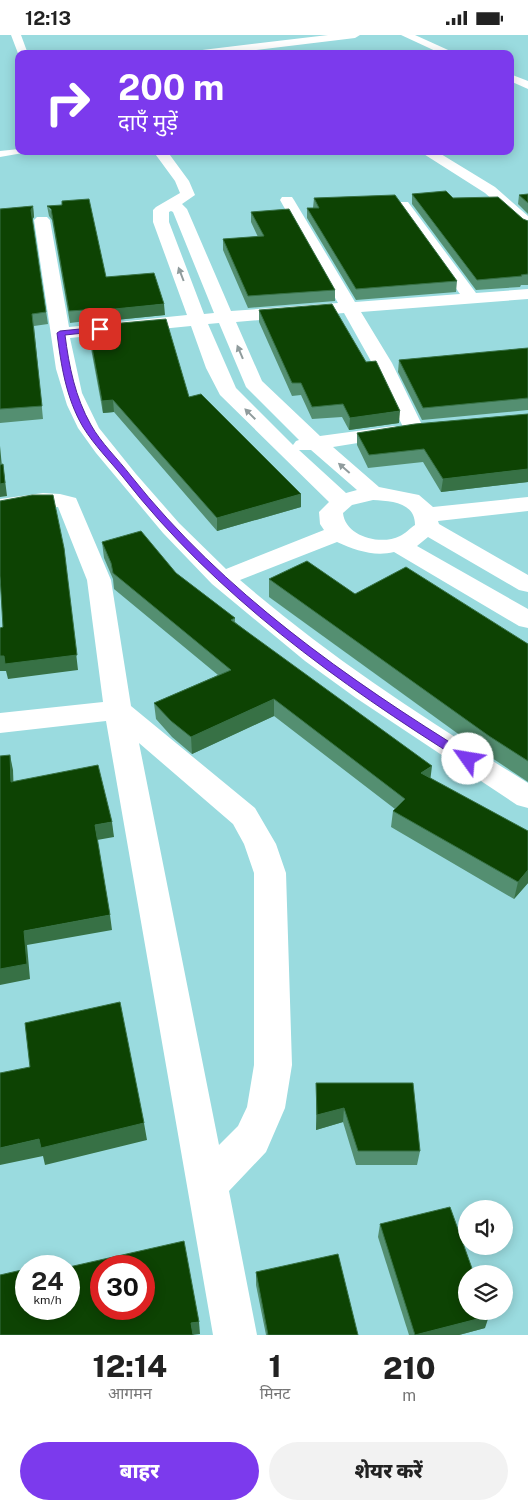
<!DOCTYPE html>
<html lang="hi">
<head>
<meta charset="utf-8">
<style>
  :root { --surface:#fff; --page:#f2f2f2; --text:#222; --muted:#767676; --accent:#7c3aed }
  body { margin:0; font-family:"Public Sans","Noto Sans Devanagari",sans-serif; background:var(--page); color:var(--text); height:100vh; display:flex; flex-direction:column; font-size:19px; white-space:nowrap }
  * { box-sizing:border-box; margin:0 }
  p { font-size:16px; color:var(--muted) }
  .icon { flex:none; width:28px; height:28px; fill:none; stroke:currentColor; stroke-width:2; stroke-linecap:round; stroke-linejoin:round }
  .map { position:relative; height:1300px; overflow:hidden }
  .panel { display:flex; flex-direction:column; background:var(--surface); flex:1 }
  .panel>* { flex:none }
  .hud { position:absolute; left:15px; top:15px; width:499px; height:105px; border-radius:10px; box-shadow:0 2px 12px #0003; background:#7c3aed; color:#fff; overflow:hidden }
  .buttons { position:absolute; left:458px; top:1165px; display:grid; gap:10px }
  .buttons a { display:grid; place-items:center; width:55px; height:55px; border-radius:50%; background:var(--surface); box-shadow:0 2px 12px #0003; font-size:25px }
  .speed { position:absolute; left:15px; top:1220px; display:flex; gap:10px; font-size:25px; font-weight:700; text-align:center }
  .speed>* { display:grid; place-content:center; width:65px; height:65px; border-radius:50%; background:var(--surface); box-shadow:0 2px 12px #0003; line-height:1 }
  .speed small { font-size:12px; font-weight:400 }
  .speed .limit { border:8px solid #d22; background:#fff; color:#111 }
  .pin { position:absolute; display:grid; place-items:center; width:42px; height:42px; color:#fff; margin:-21px; border-radius:10px; box-shadow:0 2px 8px #0006 }
  .me { position:absolute; width:55px; margin:-28px; rotate:302deg; stroke-linejoin:round; filter:drop-shadow(0 0 4px #0008) }
  .turn { display:flex; align-items:center; gap:18px; height:105px; padding:0 20px; font-size:22px }
  .turn .icon { width:65px; height:65px; stroke-width:2.5 }
  .turn b { display:block; font-size:35px; line-height:42px }
  .eta { display:flex; justify-content:space-evenly; align-items:center; height:85px; text-align:center }
  .eta b { font-size:30px; font-weight:800; line-height:35px }
  .cta { display:flex; gap:10px; margin-top:auto; padding:10px 20px }
  .cta a { flex:1; height:58px; border-radius:30px; background:var(--accent); color:#fff; font-size:20px; font-weight:800; line-height:58px; text-align:center }
  .cta a+a { background:var(--page); color:var(--text) }
  .status { display:flex; justify-content:space-between; align-items:center; height:35px; padding:0 25px; background:var(--surface); direction:ltr }
  .status svg { height:14px; fill:currentColor }
  .map>svg:first-child { display:block }
  .lines { fill:none; stroke-linecap:round; stroke-linejoin:round }
  .lane { fill:#fff; fill-rule:evenodd }
  .street { fill:#fff; fill-rule:evenodd }
  .wall { fill:#548f71 }
  .shaded-wall { fill:#377145 }
  .building { fill:#0d4303; stroke:#377145; fill-rule:evenodd }
  .oneway { fill:#909c9d }
  .route { fill:#7c3aed; stroke:#51269a }
</style>
</head>
<body>
<div class="status"><b>12:13</b><svg viewBox="0 0 49 12"><path d="M0 12V9h3v3zM5 12V6h3v6zM10 12V3h3v9zM15 12V0h3v12zM26 1h20v11H26zM47 4h2v5h-2z"/></svg></div>
<div class="map">
<svg width="528" height="1300" viewBox="0 0 528 1300">
  <rect width="100%" height="100%" fill="#9adbdf"/>
  <g class="lines">
    <polygon class="lane" points="19,114 19,116 24,116 23,118 0,122 0,116"/>
    <g class="street">
      <polygon points="11,0 21,0 28,19 19,19 19,21"/>
      <polygon points="328,0 360,0 355,3 224,19 189,19 194,16"/>
      <polygon points="401,0 415,0 457,19 442,19"/>
      <polygon points="510,39 528,46 528,54 510,46"/>
      <path d="M 153,116 L 167,116 L 189,146 L 195,160 L 182,169 L 187,174 L 231,276 L 338,268 L 280,165 L 282,162 L 292,162 L 294,165 L 355,267 L 460,259 L 396,170 L 398,167 L 408,167 L 476,258 L 528,254 L 528,264 L 361,277 L 392,328 L 424,394 L 421,398 L 414,400 L 407,398 L 404,394 L 372,328 L 344,278 L 236,287 L 262,346 L 320,401 L 394,391 L 401,393 L 404,397 L 401,401 L 333,412 L 379,452 L 419,460 L 433,472 L 528,462 L 528,476 L 438,486 L 439,489 L 528,540 L 528,557 L 519,555 L 428,502 L 417,511 L 528,574 L 528,593 L 519,591 L 394,517 C 374,522 355,515 337,507 L 240,545 C 329,622 428,686 528,748 L 528,773 L 517,770 L 356,663 L 305,626 L 212,549 L 163,498 L 96,418 L 78,393 L 67,370 L 56,334 L 34,185 L 37,182 L 47,182 L 50,185 L 69,292 L 187,280 L 153,187 L 153,175 L 156,172 L 180,158 L 175,146 ZM 171,176 L 173,177 L 214,278 L 204,279 L 169,187 L 169,177 ZM 219,288 L 246,352 L 299,405 L 296,406 L 293,410 L 236,353 L 208,289 ZM 191,291 L 206,333 L 220,360 L 329,467 L 319,477 L 320,489 L 324,495 L 226,534 L 179,488 L 136,439 L 99,393 L 82,358 L 70,303 ZM 299,415 L 311,415 L 357,455 L 346,458 ZM 373,465 C 391,466 415,467 415,490 C 410,493 405,499 400,501 C 380,511 345,501 343,478 L 352,470 Z"/>
      <polygon points="419,116 436,116 495,152 528,181 528,194 523,192 485,158"/>
      <path d="M 43,458 L 60,459 L 76,463 L 111,545 L 131,671 L 255,773 L 276,809 L 286,838 L 292,1030 L 285,1073 L 266,1117 L 229,1156 L 257,1300 L 213,1300 L 106,686 L 0,698 L 0,678 L 103,667 L 87,545 L 58,472 L 34,472 L 0,478 L 0,464 ZM 139,708 L 233,789 L 244,809 L 254,838 L 254,1030 L 247,1072 L 238,1091 L 219,1110 Z"/>
    </g>
  </g>
  <g class="wall">
    <polygon points="412,159 453,163 528,186 528,250 521,250 520,252 476,255 412,169"/>
    <polygon points="528,159 528,179 518,169 519,160"/>
    <polygon points="314,163 457,246 456,257 356,265 307,183 307,173 313,173"/>
    <polygon points="33,171 34,182 32,185 48,289 34,291 43,384 0,388 0,174"/>
    <polygon points="47,171 106,242 165,280 86,288 86,286 70,288 52,185 49,181"/>
    <polygon points="251,177 335,255 335,266 248,273 223,215 223,204 258,202 251,187"/>
    <polygon points="259,275 399,388 349,395 342,382 312,384 301,360 292,361 259,287"/>
    <polygon points="88,291 301,459 301,472 217,496 114,377 103,378 89,303"/>
    <polygon points="528,313 528,375 422,385 398,337 399,325"/>
    <polygon points="528,379 528,447 441,457 423,427 368,433 357,410 357,398"/>
    <polygon points="102,507 176,538 235,583 235,587 430,743 528,796 528,848 514,864 391,792 393,776 395,774 274,681 192,719 172,702 156,684 154,668 218,640 114,554 113,544 104,523"/>
    <polygon points="269,544 355,559 528,609 528,747 486,719 269,562"/>
    <polygon points="316,1048 420,1116 417,1130 356,1130 343,1087 316,1095"/>
    <polygon points="380,1189 485,1293 459,1300 409,1300 378,1202"/>
    <polygon points="256,1237 358,1300 266,1300 256,1250"/>
  </g>
  <g class="shaded-wall">
    <polygon points="33,171 34,182 32,185 31,175"/>
    <polygon points="164,269 165,280 86,288 85,277"/>
    <polygon points="113,365 114,377 103,378 102,366"/>
    <polygon points="400,376 399,388 349,395 350,383"/>
    <polygon points="0,411 3,443 0,425"/>
    <polygon points="3,429 7,461 0,462 0,449"/>
    <polygon points="528,434 528,447 441,457 443,444"/>
    <polygon points="301,459 301,472 217,496 217,483"/>
    <polygon points="64,513 78,635 8,644 6,636 0,636 0,621"/>
    <polygon points="274,664 274,681 192,719 191,702"/>
    <polygon points="10,720 13,735 14,762 11,747"/>
    <polygon points="432,731 430,747 421,738"/>
    <polygon points="112,787 114,802 97,805 95,790"/>
    <polygon points="528,835 528,848 514,864 518,847"/>
    <polygon points="110,880 112,895 27,910 30,944 0,950 0,934 24,896"/>
    <polygon points="344,1073 343,1087 316,1095 317,1080"/>
    <polygon points="144,1088 147,1105 45,1130 43,1121 0,1130 0,1113 39,1104"/>
    <polygon points="489,1281 485,1293 459,1300 415,1300"/>
    <polygon points="199,1287 200,1299 192,1300 191,1288"/>
  </g>
  <g class="building">
    <polygon points="446,156 453,163 498,162 523,184 528,186 528,239 521,240 522,241 477,245 412,159"/>
    <polygon points="528,159 528,168 519,160"/>
    <polygon points="395,160 457,246 356,254 307,173 319,173 314,163"/>
    <polygon points="89,164 106,242 154,238 164,269 85,277 85,275 69,276 51,174 47,171 62,170 62,166"/>
    <polygon points="33,171 31,175 46,277 32,279 42,371 0,374 0,174"/>
    <polygon points="289,174 335,255 248,261 223,204 264,201 251,177"/>
    <polygon points="332,269 366,327 376,326 400,376 350,383 343,369 312,372 301,348 292,348 259,275"/>
    <polygon points="166,284 189,362 201,359 301,459 217,483 113,365 102,366 88,291"/>
    <polygon points="528,313 528,363 423,373 399,325"/>
    <polygon points="528,379 528,434 443,444 424,414 369,420 357,398 415,389"/>
    <polygon points="0,425 0,430 3,429 5,448 0,449"/>
    <polygon points="32,460 53,460 64,513 77,620 5,629 4,621 0,621 0,593 3,592 0,541 0,466"/>
    <polygon points="141,496 176,538 235,583 231,585 432,731 421,738 528,796 528,835 518,847 393,776 405,764 274,664 191,702 171,686 154,668 231,635 113,538 111,528 102,507"/>
    <polygon points="307,526 355,559 406,532 528,609 528,726 489,701 269,544"/>
    <polygon points="10,720 11,747 98,730 112,787 95,790 110,880 24,896 27,929 0,934 0,721"/>
    <polygon points="120,967 144,1088 41,1113 39,1104 0,1113 0,1038 30,1032 25,988"/>
    <polygon points="316,1048 413,1048 420,1116 358,1116 344,1073 317,1080"/>
    <polygon points="450,1172 474,1239 466,1239 466,1276 487,1276 489,1281 415,1300 380,1189"/>
    <path d="M 184,1206 L 199,1287 L 191,1288 L 193,1300 L 0,1300 L 0,1240 L 26,1234 L 26,1274 L 69,1274 L 69,1232 ZM 101,1231 L 144,1231 L 144,1274 L 101,1274 Z"/>
    <polygon points="338,1219 358,1300 268,1300 256,1237"/>
    <polygon points="58,1227 59,1231 38,1231"/>
  </g>
  <defs><path id="oneway-solid" d="M-6-.8H1V-3.2L6.5 0L1 3.2V.8H-6Z" transform="scale(1.25)"/></defs>
  <g class="oneway">
    <use href="#oneway-solid" transform="translate(181 239) rotate(-111)"/>
    <use href="#oneway-solid" transform="translate(240 317) rotate(-113)"/>
    <use href="#oneway-solid" transform="translate(250 379) rotate(-135)"/>
    <use href="#oneway-solid" transform="translate(344 433) rotate(-139)"/>
  </g>
  <path class="route" d="M 100,292 L 103,293 L 103,296 L 65,300 C 69,331 75,362 91,390 C 101,408 118,424 131,441 C 223,557 347,644 472,721 L 474,724 L 472,727 L 464,727 C 338,648 215,560 123,442 C 110,426 94,410 83,392 C 66,363 61,330 57,298 L 60,296 Z"/>
</svg>
<div class="buttons">
<a><svg class="icon" aria-label="sound" viewBox="0 0 24 24"><path d="M4 9h4l5-4v14l-5-4H4zM17 9q2 3 0 6"/></svg></a>
<a><svg class="icon" aria-label="layers" viewBox="0 0 24 24"><path d="M12 4l9 5-9 5-9-5zM3 14l9 5 9-5"/></svg></a>
</div>
<div class="speed"><div>24<small>km/h</small></div><div class="limit">30</div></div>
<div class="pin" style="left:100px;top:294px;background:#d93025"><svg class="icon" aria-label="arrive" viewBox="0 0 24 24"><path d="M6 21V4h12l-3 4 3 4H6"/></svg></div>
<svg class="me" style="left:468px;top:724px" viewBox="-20 -20 40 40"><circle r="19" fill="#fff"/><path d="M0-13L10 11 0 6-10 11z" fill="#7c3aed"/></svg>
<div class="hud">
<div class="turn"><svg class="icon" aria-label="right" viewBox="0 0 24 24"><path d="M7 20v-9h11M14 6l5 5-5 5"/></svg><div><b>200 m</b>दाएँ मुड़ें</div></div>
</div>
</div>
<section class="panel">
<div class="eta">
<div><b>12:14</b><p>आगमन</p></div>
<div><b>1</b><p>मिनट</p></div>
<div><b>210</b><p>m</p></div>
</div>
<div class="cta"><a>बाहर</a><a>शेयर करें</a></div>
</section>
</body>
</html>
